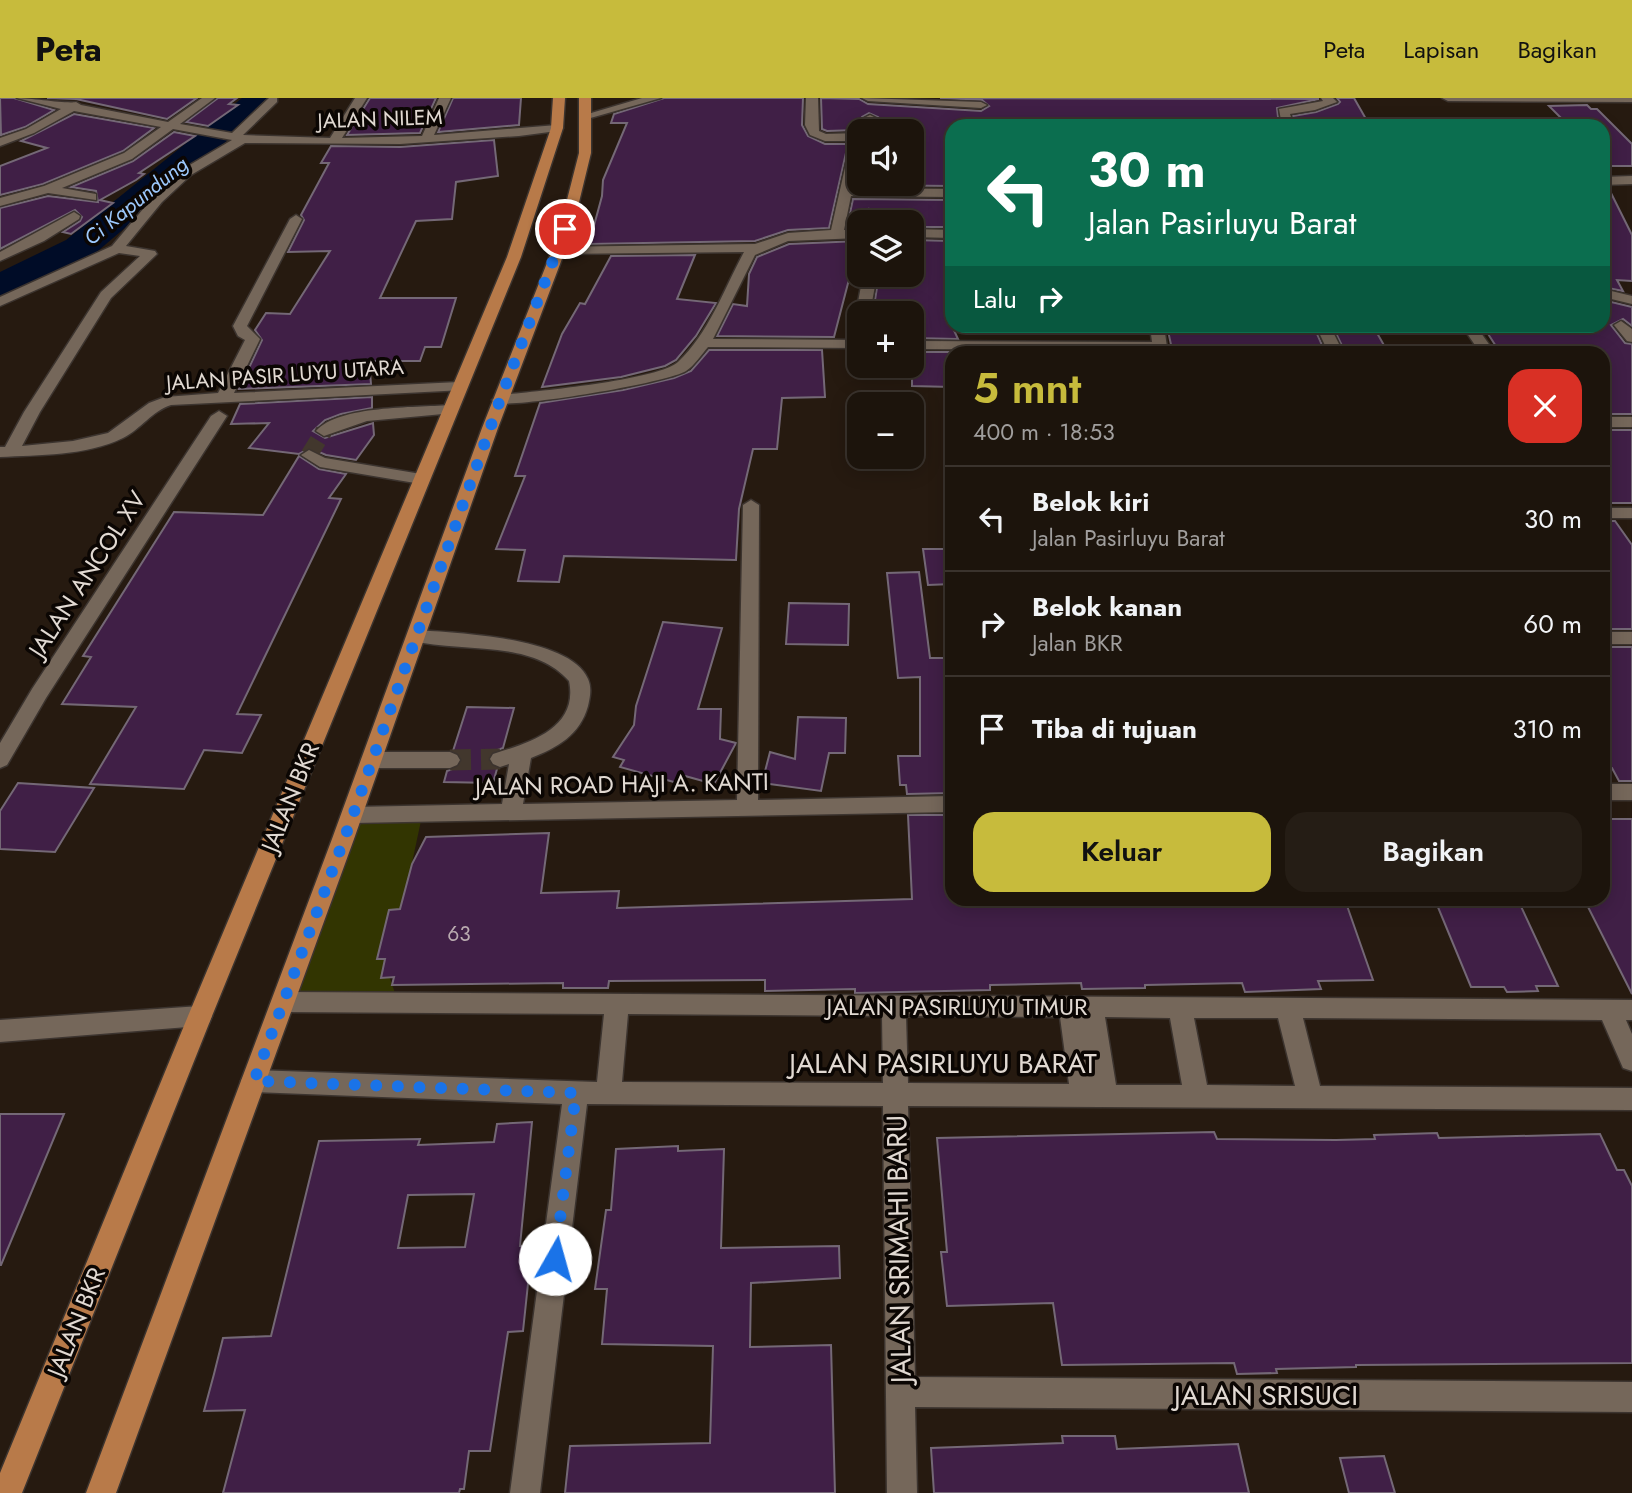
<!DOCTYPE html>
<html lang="id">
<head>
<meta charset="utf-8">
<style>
  :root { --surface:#1c140c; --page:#251d15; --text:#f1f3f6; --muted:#a09e9d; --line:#3a332d; --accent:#c7bb3c }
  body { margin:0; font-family:Jost,sans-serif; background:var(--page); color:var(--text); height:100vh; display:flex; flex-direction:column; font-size:26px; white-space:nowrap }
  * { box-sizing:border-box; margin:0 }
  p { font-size:23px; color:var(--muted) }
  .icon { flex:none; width:38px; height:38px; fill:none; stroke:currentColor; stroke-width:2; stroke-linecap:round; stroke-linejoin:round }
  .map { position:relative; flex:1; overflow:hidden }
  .sheet { position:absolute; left:945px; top:248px; width:665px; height:560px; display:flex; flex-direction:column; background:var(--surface); border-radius:21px; box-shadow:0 4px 18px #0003,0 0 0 2px var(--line) }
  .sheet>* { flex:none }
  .top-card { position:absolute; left:945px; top:21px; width:665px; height:214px; border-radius:21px; box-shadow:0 4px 18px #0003,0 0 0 2px var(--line); background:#0b6e4f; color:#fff; overflow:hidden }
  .tools { position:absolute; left:847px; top:21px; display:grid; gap:14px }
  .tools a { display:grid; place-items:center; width:77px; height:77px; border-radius:14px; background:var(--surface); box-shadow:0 4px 18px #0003,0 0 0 2px var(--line); font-size:35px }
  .pin { position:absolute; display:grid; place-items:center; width:60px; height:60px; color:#fff; margin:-30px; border:4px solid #fff; border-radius:50%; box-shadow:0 2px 7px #0007 }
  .me { position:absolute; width:77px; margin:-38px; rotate:7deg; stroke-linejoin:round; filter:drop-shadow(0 0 5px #0008) }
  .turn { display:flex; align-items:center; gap:24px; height:147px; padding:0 28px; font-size:32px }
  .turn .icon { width:91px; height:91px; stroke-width:2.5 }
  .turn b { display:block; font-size:49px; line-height:60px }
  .then { display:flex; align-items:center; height:66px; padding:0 28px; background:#0003; gap:14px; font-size:26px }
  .round { display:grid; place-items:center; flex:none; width:74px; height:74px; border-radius:21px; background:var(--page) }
  .summary { display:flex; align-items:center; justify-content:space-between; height:119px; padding:0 28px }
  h1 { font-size:42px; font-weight:600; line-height:52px; color:var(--accent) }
  .action { display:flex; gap:14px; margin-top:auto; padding:14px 28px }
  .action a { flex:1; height:80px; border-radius:21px; background:var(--accent); color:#111; font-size:28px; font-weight:600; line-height:80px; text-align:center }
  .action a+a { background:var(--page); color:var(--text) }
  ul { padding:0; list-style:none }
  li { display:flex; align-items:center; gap:21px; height:105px; padding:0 28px; border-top:2px solid var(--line) }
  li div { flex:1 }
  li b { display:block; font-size:26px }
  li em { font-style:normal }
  header { display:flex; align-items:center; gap:42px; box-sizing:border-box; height:98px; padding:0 35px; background:var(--accent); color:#111 }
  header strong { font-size:33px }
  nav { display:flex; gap:38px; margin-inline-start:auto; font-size:24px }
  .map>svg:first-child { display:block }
  .green { fill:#323501 }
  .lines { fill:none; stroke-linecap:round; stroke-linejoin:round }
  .river { fill:#000c27; fill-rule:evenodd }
  .building { fill:#401f46; stroke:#746876; stroke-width:2; fill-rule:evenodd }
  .minor-tunnel-far1 { stroke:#42372d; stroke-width:17; stroke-dasharray:17 8; stroke-linecap:butt }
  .minor-tunnel { stroke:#42372d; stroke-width:21; stroke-dasharray:21 10; stroke-linecap:butt }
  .minor-casing { stroke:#3c342f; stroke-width:3 }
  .major-casing { stroke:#3c342f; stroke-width:3 }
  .minor { fill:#75675a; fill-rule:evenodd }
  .major { fill:#b87a49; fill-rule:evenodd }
  .route { stroke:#1a73e8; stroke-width:12; stroke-dasharray:0 21.6 }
  .labels { text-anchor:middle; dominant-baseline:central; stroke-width:7; stroke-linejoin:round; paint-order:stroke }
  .far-street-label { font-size:21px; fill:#e1d9d2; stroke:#0b0603 }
  .far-water-label { font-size:21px; font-style:italic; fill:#9dc9fd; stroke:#0b0603 }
  .number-label { font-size:21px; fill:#b9aaaf }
  .street-label { font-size:24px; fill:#e1d9d2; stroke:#0b0603 }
  .near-street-label { font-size:28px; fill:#e1d9d2; stroke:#0b0603 }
</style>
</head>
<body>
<header>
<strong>Peta</strong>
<nav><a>Peta</a><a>Lapisan</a><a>Bagikan</a></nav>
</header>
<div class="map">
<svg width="1632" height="1395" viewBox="0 0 1632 1395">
  <rect width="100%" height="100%" fill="#261a10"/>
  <polygon class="green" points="422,718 403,807 386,869 396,898 292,902 354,721"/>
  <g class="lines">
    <polygon class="river" points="242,0 277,0 92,158 14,197 0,201 0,174 66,142"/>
  </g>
  <g class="building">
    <polygon points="0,0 14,0 54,12 25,29 1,37"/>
    <polygon points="47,0 197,0 167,21 76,1"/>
    <polygon points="218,0 237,0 229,6 238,7 208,28 186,24"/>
    <polygon points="370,0 436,0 420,35 347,37"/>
    <polygon points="453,0 521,0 519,27 438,34"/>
    <polygon points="664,0 803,0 802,27 808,38 825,46 848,46 829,130 788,132 755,143 589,146 602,98 603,82 627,25 611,25 614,16"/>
    <polygon points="821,0 859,1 868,6 981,13 989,8 982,2 940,0 1319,1 1277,10 1279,28 952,28 952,88 855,87 859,68 859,86 912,86 912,33 874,33 878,19 869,15 862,19 857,32 827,33 822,31"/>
    <polygon points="1337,0 1354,0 1370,28 1296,28 1293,18 1316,14 1338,6 1340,4"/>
    <polygon points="1587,7 1591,11 1597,11 1632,46 1632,68 1608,68 1603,63 1603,28 1569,28 1549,8"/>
    <polygon points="74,16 154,30 123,53 43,86 0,97 0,68 47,50 21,43"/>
    <polygon points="174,34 195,38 139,75 144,76 136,82 100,102 113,105 71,136 63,134 80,123 82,119 75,112 0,151 0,110 48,98 98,104 96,93 71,89 133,63"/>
    <polygon points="494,42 498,78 456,84 452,121 416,123 380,200 456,200 441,249 425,249 420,263 369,263 371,286 239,291 262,242 255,232 266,215 290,216 330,153 288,154 304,122 301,117 329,65 321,65 331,48 400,49"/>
    <polygon points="1608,89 1632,137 1632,183 1617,182 1623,193 1603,189 1603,90"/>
    <polygon points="853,101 952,102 952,129 912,129 912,124 870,124 869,110 865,124 859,124 859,129 847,129"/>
    <polygon points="912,142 952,143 952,228 958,241 912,240 912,205 875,202 879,177 912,177"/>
    <polygon points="859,143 834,239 717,238 733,206 747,208 749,176 757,159 789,146"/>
    <polygon points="695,157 677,201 716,205 696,238 676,262 665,268 621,279 542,289 562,236 580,205 585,206 611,158"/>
    <polygon points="1603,202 1632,209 1632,228 1623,221 1611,227 1625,245 1632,246 1632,316 1603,316 1603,256 1501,256 1483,228 1603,230"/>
    <polygon points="1167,228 1314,229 1326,256 1173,256"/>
    <polygon points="1373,228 1389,256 1346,256 1333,229"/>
    <polygon points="709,252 822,252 825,299 782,300 777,351 753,351 739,411 736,462 564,458 559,484 518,483 525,452 496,451 525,378 515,378 540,305 623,292 674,280 691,273"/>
    <polygon points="912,254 963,254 952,256 952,289 912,288"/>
    <polygon points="372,299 372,310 341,316 325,322 313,333 325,340 373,325 374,337 356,362 326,357 310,350 299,356 249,350 269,325 231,326 240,306"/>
    <rect x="1603" y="332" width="29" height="73"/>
    <polygon points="299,358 319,371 346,376 329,400 341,401 237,616 261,617 242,655 204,652 184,691 90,686 136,609 62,606 91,559 83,558 174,414 263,417"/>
    <polygon points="1603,423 1615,423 1632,447 1632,531 1603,531"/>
    <polygon points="923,451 952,451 952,486 928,487"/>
    <polygon points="919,474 930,560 952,560 952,695 907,696 906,687 900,687 898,658 920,658 920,579 898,580 887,475"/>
    <polygon points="789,505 849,506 848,547 786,546"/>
    <polygon points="663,524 722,530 698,611 721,611 720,641 736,645 714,686 685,678 681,686 620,669 624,662 613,659 634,627 636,608"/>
    <polygon points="1603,549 1632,549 1632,683 1619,683 1612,670 1603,670"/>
    <polygon points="467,609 514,610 503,650 492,654 488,660 491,667 497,671 493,685 444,684 447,673 458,669 462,663 459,656 453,653"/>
    <polygon points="798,619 846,620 845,655 829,655 821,693 762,685 770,654 795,661"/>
    <polygon points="18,685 94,690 55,754 0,751 0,713"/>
    <polygon points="908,717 952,717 952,803 979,803 979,807 1345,802 1373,882 1318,883 1321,891 1245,894 1242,885 1145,887 1145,890 1082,891 1081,885 990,887 990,892 855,895 855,891 765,893 765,882 609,883 608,890 563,890 563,885 392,887 394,879 381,880 385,861 377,861 389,812 400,811 412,766 426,739 549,735 541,795 619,793 617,810 912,801"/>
    <polygon points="1603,721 1632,721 1632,896 1585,803 1603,803"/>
    <polygon points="1435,802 1518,802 1558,888 1536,888 1538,893 1507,894 1504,889 1471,889"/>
    <polygon points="0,1016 64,1016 1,1167 0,1167"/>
    <path d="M 532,1024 L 520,1148 L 532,1148 L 523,1233 L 508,1234 L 490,1353 L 469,1353 L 464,1391 L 460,1391 L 459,1395 L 223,1395 L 245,1312 L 204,1313 L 214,1276 L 223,1240 L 271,1238 L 319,1043 L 420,1041 L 418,1047 L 494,1044 L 497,1026 ZM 474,1096 L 465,1149 L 398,1150 L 408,1097 Z"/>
    <polygon points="1214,1034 1217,1041 1336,1042 1375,1041 1374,1037 1437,1035 1439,1040 1600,1036 1617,1072 1624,1072 1632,1088 1632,1265 1356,1267 1356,1269 1276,1271 1277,1275 1237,1276 1234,1265 1062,1267 1053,1205 947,1208 941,1154 947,1154 937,1040"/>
    <polygon points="678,1048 678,1053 724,1051 721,1150 839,1148 840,1180 751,1185 750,1249 831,1247 835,1395 565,1395 570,1348 710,1345 713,1248 602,1246 607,1191 595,1191 606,1112 611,1112 616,1051"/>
    <polygon points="1062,1338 1115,1338 1117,1351 1238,1346 1249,1395 934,1395 931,1350 1063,1345"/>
    <polygon points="1384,1358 1395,1395 1349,1395 1340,1360"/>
  </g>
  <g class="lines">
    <polyline class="minor-tunnel-far1" points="309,357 324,333"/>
    <polyline class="minor-tunnel" points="450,662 500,661"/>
    <g class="minor-casing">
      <g id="minor">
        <path d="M 17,0 C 31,0 67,6 76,4 L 81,7 L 168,24 L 202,0 L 215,0 L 180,26 L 232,35 L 269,0 L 277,0 L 277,4 L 243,37 L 330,40 L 355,0 L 367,0 L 342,40 L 422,38 L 439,0 L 451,0 L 434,37 L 557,27 L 563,30 L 557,33 L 519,38 L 400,46 L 245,45 L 191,77 L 162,104 L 126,148 L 155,153 L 157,156 L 111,200 L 40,314 L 22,348 L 73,343 L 108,335 L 149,305 L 165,299 L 218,295 L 245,242 L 238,238 L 233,228 L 290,121 L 296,117 L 302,121 L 247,228 L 260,241 L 234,295 L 459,284 L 464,286 L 467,289 L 464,292 L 171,307 C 152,313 141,331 123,340 C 86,358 39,357 0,359 L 0,349 L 5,349 L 24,314 L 101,194 L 140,158 L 119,155 L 0,208 L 0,199 L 112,148 L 154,98 L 183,71 L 232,42 L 173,31 L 132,61 L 62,90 L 96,96 L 96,102 L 48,95 L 0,108 L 0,100 L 44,88 L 124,55 L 161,29 L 74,13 L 34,35 L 0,48 L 0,40 L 26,31 L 61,11 Z"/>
        <polygon points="642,0 661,0 587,21 581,18"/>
        <path d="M 806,0 L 818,0 L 819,33 L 826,36 L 859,35 L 859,56 L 852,90 L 952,91 L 952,99 L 851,98 L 844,132 L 859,132 L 859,140 L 788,143 L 755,157 L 713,241 L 859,242 L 859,250 L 708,249 C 702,256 694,268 686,273 C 667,285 515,310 495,305 L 492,302 L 500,297 C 532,294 659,282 678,264 C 709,235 724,191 744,154 L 557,156 L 550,152 L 552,149 L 755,146 L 788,135 L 831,132 L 851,43 L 825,43 L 810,37 L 805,27 Z"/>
        <polygon points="862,0 981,4 987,7 981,10 868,3"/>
        <polygon points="1321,0 1333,0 1337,4 1315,12 1290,16 1294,28 1282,28 1279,11 1323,3"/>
        <polygon points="1442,0 1632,0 1632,4 1448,3"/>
        <polygon points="870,17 876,20 871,33 859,33 864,20"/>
        <polygon points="1632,78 1632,86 1603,87 1603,79"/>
        <polygon points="74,114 80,118 79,121 44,143 0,163 0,154"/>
        <polygon points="912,131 952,132 952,140 912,139"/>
        <polygon points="863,177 877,177 870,215 859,215 859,218 856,215"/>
        <polygon points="1603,191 1632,198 1632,206 1603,199"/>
        <polygon points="1621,223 1632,231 1632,244 1627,243 1614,227"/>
        <polygon points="1150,228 1164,228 1168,256 1154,256 1153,252 912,251 912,243 1152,244"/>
        <polygon points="1316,228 1330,228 1344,256 1329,256"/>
        <polygon points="1462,228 1476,228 1496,256 1481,256"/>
        <path d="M 449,307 L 457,312 L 454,315 L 367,323 L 324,338 L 316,333 C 339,307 415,310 449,307 Z"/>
        <polygon points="219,313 227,318 46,600 7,667 0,670 0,645 32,591 211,318"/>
        <rect x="1603" y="319" width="29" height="10"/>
        <polygon points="309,352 325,360 421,376 429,381 421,386 320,369 301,357"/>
        <path d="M 751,402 L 759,407 L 758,702 L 952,698 L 952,714 L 353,725 L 345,723 L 342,717 L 345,711 L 353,709 L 502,706 L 509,666 L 500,669 L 493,666 L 490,661 L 493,656 C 528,645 579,631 569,583 C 531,540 460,556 410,542 L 408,538 L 410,534 L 417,532 C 457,535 570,539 588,581 C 592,590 590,599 588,608 C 580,637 557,650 531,660 L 523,706 L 737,702 L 743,407 Z"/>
        <rect x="1603" y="410" width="29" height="10"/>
        <rect x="1603" y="534" width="29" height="12"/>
        <polygon points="371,654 450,654 457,657 460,662 457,667 450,670 371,670 364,667 361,662 364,657"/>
        <rect x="1603" y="686" width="29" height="16"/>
        <path d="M 283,894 L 1632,902 L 1632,922 L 1626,922 L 1632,936 L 1632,973 L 1623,970 L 1602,922 L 1303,920 L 1320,988 L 1632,990 L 1632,1012 L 908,1008 L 915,1279 L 1632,1284 L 1632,1314 L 915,1309 L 917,1395 L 887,1395 L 883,1008 L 587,1006 L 540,1395 L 510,1395 L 562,1006 L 254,994 L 245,991 L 241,983 L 245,975 L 254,972 L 597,984 L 604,916 L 283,914 L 275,911 L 271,904 L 275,897 ZM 628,916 L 882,918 L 883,985 L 622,984 ZM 906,918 L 1060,919 L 1069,986 L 908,985 ZM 1105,919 L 1170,920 L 1182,987 L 1116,987 ZM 1194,920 L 1278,920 L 1295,988 L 1207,987 Z"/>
        <polygon points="200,908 209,911 212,918 209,925 200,928 0,944 0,922"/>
      </g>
    </g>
    <g class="major-casing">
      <g id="major">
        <polygon points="553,0 565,0 563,30 521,159 212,918 22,1395 0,1395 0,1375 188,918 507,159 551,30"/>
        <polygon points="579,0 591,0 591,55 571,137 498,330 354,741 116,1395 86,1395 332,741 482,330 558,137 579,55"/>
      </g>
    </g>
    <use href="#minor" class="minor"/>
    <use href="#major" class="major"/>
  </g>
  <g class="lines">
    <polyline class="route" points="555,1161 576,995 254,983 353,717 500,302 565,131"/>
  </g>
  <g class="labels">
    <g class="far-street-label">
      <text transform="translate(380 21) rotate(-2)">JALAN NILEM</text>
      <text transform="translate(285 277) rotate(-4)">JALAN PASIR LUYU UTARA</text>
    </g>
    <g class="far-water-label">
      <text transform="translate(136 103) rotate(-39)">Ci Kapundung</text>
    </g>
    <g class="number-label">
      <text x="459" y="836">63</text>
    </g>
    <g class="street-label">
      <text transform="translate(87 476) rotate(-57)">JALAN ANCOL XV</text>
      <text transform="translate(622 686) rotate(-1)">JALAN ROAD HAJI A. KANTI</text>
      <text transform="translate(290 699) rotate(-68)">JALAN BKR</text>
      <text x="957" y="908">JALAN PASIRLUYU TIMUR</text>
      <text transform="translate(76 1224) rotate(-68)">JALAN BKR</text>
    </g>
    <g class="near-street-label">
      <text x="943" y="965">JALAN PASIRLUYU BARAT</text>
      <text transform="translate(899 1151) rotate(-91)">JALAN SRIMAHI BARU</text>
      <text x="1266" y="1297">JALAN SRISUCI</text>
    </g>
  </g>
</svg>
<div class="tools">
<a><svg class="icon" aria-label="sound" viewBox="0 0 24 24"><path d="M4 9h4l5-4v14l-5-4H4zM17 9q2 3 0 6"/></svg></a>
<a><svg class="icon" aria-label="layers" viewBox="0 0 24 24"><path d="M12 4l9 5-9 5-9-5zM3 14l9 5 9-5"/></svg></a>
<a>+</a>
<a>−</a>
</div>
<div class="pin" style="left:565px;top:131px;background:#d93025"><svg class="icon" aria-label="arrive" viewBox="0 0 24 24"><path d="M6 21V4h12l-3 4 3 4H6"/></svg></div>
<svg class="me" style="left:555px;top:1161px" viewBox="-20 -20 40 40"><circle r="19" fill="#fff"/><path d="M0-13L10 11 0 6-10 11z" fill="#1a73e8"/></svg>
<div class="top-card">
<div class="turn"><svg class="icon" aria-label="left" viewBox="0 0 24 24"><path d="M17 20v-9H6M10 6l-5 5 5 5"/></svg><div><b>30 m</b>Jalan Pasirluyu Barat</div></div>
<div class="then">Lalu<svg class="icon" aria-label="right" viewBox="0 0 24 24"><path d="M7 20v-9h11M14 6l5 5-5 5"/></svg></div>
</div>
<section class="sheet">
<div class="summary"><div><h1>5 mnt</h1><p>400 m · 18:53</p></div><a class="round" style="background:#d93025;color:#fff"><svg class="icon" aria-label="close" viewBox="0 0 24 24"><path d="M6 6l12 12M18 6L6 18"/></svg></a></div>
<ul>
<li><svg class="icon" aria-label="left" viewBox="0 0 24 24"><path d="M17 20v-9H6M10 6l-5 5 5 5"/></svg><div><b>Belok kiri</b><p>Jalan Pasirluyu Barat</p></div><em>30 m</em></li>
<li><svg class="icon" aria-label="right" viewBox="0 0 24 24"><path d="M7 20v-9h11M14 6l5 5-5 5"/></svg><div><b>Belok kanan</b><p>Jalan BKR</p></div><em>60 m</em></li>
<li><svg class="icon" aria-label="arrive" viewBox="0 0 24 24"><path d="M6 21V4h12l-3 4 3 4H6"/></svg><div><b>Tiba di tujuan</b></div><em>310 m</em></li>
</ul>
<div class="action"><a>Keluar</a><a>Bagikan</a></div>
</section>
</div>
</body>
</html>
